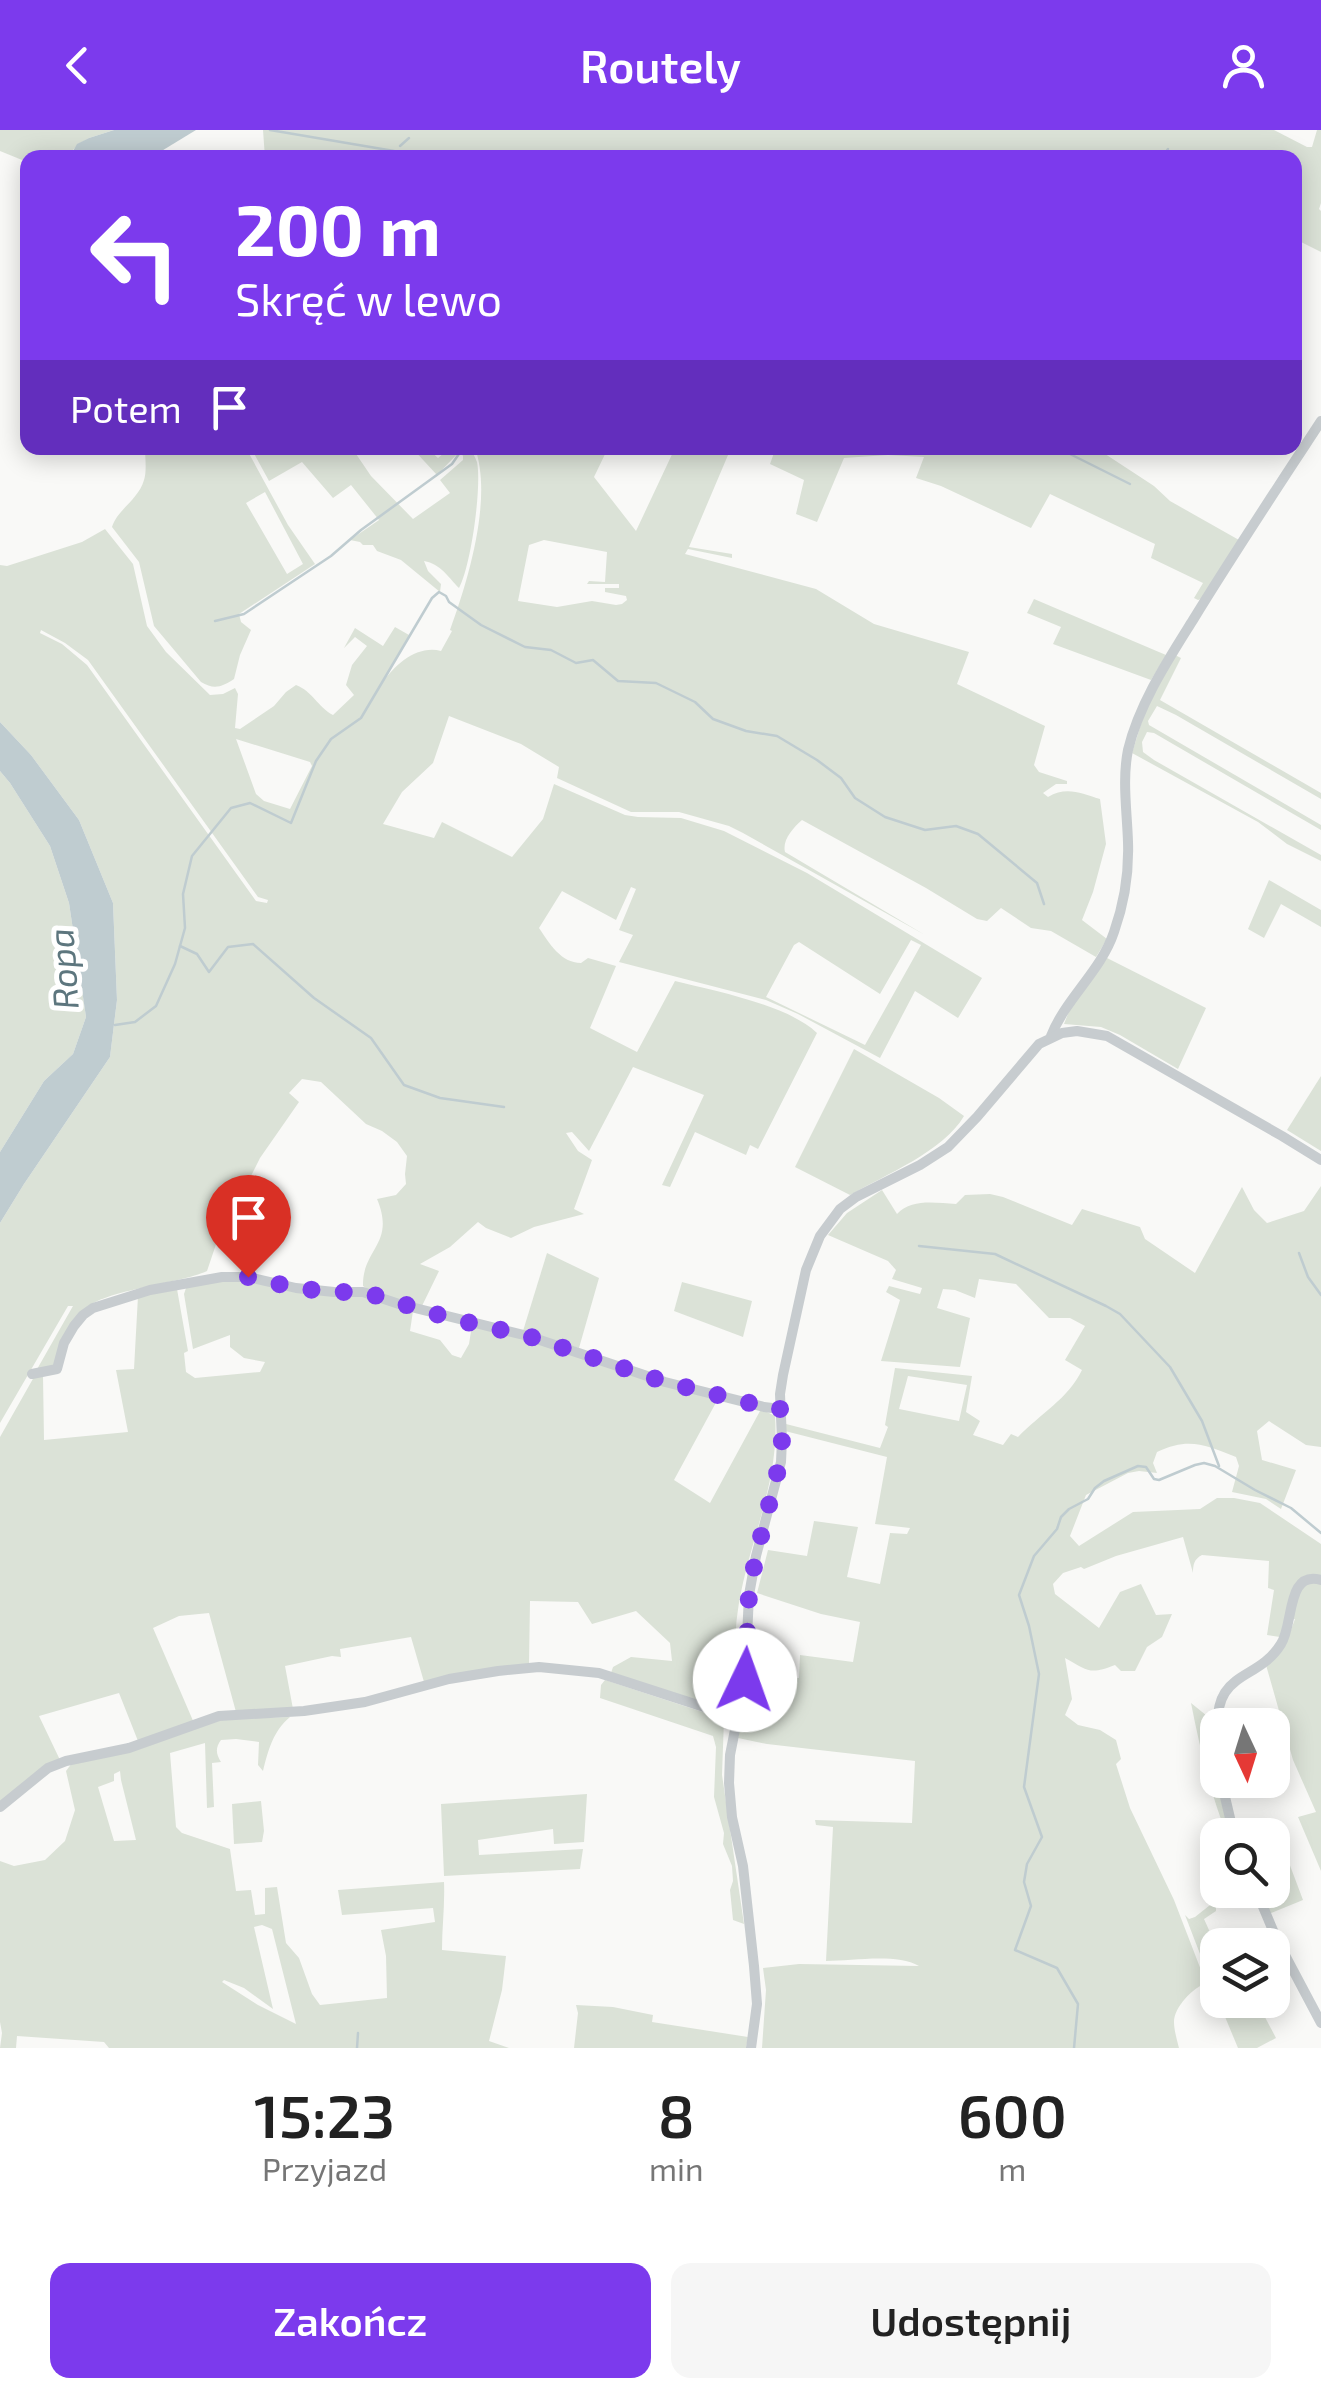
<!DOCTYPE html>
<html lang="pl">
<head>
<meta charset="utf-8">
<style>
  :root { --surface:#fff; --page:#f6f6f6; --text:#222; --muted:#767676; --accent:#7c3aed }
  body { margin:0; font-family:"Exo 2",sans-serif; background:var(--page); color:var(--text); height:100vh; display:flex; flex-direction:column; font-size:38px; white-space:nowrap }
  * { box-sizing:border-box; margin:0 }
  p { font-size:32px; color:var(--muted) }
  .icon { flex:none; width:55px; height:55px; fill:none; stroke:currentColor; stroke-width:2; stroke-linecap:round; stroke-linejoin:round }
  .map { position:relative; height:1918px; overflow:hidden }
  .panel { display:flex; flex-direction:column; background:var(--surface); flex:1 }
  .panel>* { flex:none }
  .hud { position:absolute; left:20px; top:20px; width:1282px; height:305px; border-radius:20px; box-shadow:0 5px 25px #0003; background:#7c3aed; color:#fff; overflow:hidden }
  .needle { width:65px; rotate:176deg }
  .controls { position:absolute; left:1200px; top:1578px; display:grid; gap:20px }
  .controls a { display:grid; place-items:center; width:90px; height:90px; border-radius:20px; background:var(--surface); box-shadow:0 5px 25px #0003; font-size:50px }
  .pin { position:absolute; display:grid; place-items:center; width:85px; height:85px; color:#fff; margin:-102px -42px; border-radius:50% 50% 50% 0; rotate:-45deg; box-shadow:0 0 10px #0007 }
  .pin .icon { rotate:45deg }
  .me { position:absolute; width:110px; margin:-55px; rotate:3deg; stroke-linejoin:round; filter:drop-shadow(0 0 8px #0008) }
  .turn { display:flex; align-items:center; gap:35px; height:210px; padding:0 50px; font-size:45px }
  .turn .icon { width:130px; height:130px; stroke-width:2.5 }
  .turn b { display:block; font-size:70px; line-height:85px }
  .then { display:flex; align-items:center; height:95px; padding:0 50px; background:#0003; gap:20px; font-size:38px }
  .eta { display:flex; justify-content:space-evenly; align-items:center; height:170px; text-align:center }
  .eta b { font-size:60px; font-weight:600; line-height:70px }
  .button { display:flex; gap:20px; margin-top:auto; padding:20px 50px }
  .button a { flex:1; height:115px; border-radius:20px; background:var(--accent); color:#fff; font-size:40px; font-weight:600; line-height:115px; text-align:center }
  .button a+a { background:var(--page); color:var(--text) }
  header { display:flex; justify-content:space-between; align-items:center; height:130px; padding:0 50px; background:var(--accent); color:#fff; font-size:45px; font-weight:600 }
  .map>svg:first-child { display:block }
  .green { fill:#dbe2d7; fill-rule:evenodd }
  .water { fill:#bfccd0 }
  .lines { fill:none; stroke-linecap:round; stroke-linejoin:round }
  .stream { stroke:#bfccd0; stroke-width:2.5 }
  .minor { stroke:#c7cccf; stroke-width:10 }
  .route { stroke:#7c3aed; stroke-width:18; stroke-dasharray:0 32.4 }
  .labels { text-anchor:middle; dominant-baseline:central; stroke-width:10; stroke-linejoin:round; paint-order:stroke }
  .water-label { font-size:35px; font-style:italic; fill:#5d767e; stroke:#fff }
</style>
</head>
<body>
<header><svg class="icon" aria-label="back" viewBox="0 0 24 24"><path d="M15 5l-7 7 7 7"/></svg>Routely<svg class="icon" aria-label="person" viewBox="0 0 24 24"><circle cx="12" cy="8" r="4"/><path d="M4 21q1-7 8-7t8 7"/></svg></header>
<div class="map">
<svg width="1321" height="1918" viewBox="0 0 1321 1918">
  <rect width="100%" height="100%" fill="#f9f9f7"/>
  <g class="green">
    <polygon points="0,0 114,0 89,8 78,14 73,20 75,27 28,28 27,32 0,21"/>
    <polygon points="263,0 1274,0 1307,17 1312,17 1317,0 1321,0 1321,73 1319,79 1321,81 1321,122 1295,109 1295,28 265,28"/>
    <path d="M 145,318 L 213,318 L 215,322 L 221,318 L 246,318 L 288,395 L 315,434 L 239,484 L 241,492 L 251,500 L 240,525 L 234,549 C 222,557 214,560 201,552 L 154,496 L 139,432 L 112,397 C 117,380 139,369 144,350 C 147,341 145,327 145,318 ZM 265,362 L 303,434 L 287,444 L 246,373 Z"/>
    <path d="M 251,318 L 352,318 L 371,346 L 413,389 L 450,363 L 440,350 L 463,330 L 463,326 L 460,321 L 437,345 L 412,318 L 427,318 L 438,328 L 450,318 L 470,318 C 472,321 476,329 477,332 C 482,356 471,436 459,458 C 448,447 441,434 424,431 L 428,441 L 441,454 L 440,462 L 401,430 L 377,421 L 373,415 L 363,415 L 360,412 L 350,410 L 379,390 L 351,355 L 333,368 L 302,332 L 269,351 Z"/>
    <path d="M 475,318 L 608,318 L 594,347 L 636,401 L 675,318 L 731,318 L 689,417 L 732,424 L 732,428 L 688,419 L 685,424 L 816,459 L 874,494 L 969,522 L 957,554 L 1045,596 L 1034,635 L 1039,642 L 1067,651 L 1067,654 L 1056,654 L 1043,663 L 1048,667 C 1066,656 1081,663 1100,669 L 1106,714 L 1093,762 L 1082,790 L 1107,809 L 1096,827 L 1051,801 L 1031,798 L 1001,778 L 987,791 L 977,789 L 926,758 L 802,690 C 793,698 782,710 785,722 L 925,805 L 743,703 L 729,696 L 679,682 L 631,682 L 557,648 L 559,637 L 521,614 L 449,586 L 433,633 L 402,662 L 383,694 L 434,708 L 442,692 L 512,727 L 543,689 L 554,654 L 625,685 L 638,687 L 681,688 L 724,701 L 807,743 L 982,848 L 958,888 L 915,861 L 880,928 L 798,884 L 766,870 L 619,832 L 633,805 L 619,800 L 636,759 L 631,757 L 616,790 L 562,761 L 539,798 C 549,813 561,833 581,833 L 588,828 L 616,836 L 590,898 L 637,922 L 675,851 C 715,861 788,875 817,903 L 758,1019 L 750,1015 L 746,1025 L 695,1002 L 670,1057 L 662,1055 L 704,965 L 633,937 L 589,1021 L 572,1002 L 566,1003 L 578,1021 L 592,1030 L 574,1079 L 584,1084 L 534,1097 L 511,1108 L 486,1098 L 478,1092 L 450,1117 L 420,1134 L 439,1141 L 421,1178 L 369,1160 L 363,1156 C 362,1119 396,1114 377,1069 L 396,1065 L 406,1054 L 405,1044 L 407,1026 L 397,1012 L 382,1001 L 366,994 L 321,952 L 302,949 L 289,963 L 299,972 L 260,1028 L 248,1052 L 235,1058 L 207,1141 C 180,1154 98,1160 82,1182 C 70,1198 63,1220 54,1238 L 36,1241 L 73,1176 L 68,1176 L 0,1293 L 0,1093 L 24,1054 L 110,927 L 117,870 L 113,773 L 79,690 L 31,625 L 0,592 L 0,435 L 7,436 L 82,412 L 105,399 L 133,434 L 147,496 L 166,522 L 210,565 L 223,564 L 235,558 L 238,564 L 235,598 L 240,599 L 274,576 L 286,562 L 296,555 C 312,561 318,577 333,585 L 354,565 L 346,555 L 352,535 L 367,516 L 355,507 L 344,518 L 355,498 L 383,516 L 395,497 L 409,505 L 382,553 C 396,534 417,515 441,521 L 452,501 L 450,500 C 468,451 493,368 475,318 ZM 544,410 L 607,422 L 605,452 L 589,451 L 587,454 L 619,454 L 619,458 L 605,458 L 605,462 L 626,466 L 627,470 L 622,474 L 616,475 L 592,471 L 557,477 L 518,471 L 529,415 ZM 41,500 L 65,513 L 88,530 L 258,767 L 268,770 L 267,773 L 256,771 L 87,535 L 62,514 L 40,503 ZM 236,609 L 310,632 L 312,636 L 290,679 L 264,671 L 256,664 ZM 911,810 L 921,815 L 865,915 L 766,867 L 794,815 L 799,812 L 880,864 Z"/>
    <polygon points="771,318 1096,318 1154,356 1170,371 1239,410 1201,469 1198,470 1194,468 1203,453 1151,428 1155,414 1050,364 1031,398 941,356 916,348 924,327 888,325 844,328 817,392 796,384 804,350 770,334 775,320"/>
    <polygon points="1034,469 1166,525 1151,550 1053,514 1061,497 1027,483"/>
    <polygon points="1175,525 1181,528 1160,570 1321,663 1321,669 1176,585 1157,576 1148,591 1149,595 1321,695 1321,700 1154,603 1147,602 1142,612 1143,622 1154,630 1321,725 1321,731 1287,714 1258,692 1132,623 1145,581"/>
    <polygon points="0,641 10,653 50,716 69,773 86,887 73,924 44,951 0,1022"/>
    <polygon points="1269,750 1321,780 1321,797 1281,774 1264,808 1248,799"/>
    <polygon points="1107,828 1206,878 1178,939 1120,905 1101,897 1064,894 1073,871"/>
    <path d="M 854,919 L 939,968 L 964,986 C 944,1021 885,1045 850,1065 L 795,1037 Z"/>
    <polygon points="1321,946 1321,1021 1287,1000"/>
    <path d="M 1321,1056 L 1321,1317 L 1306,1315 L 1269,1291 L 1257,1301 L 1262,1330 L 1296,1340 L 1281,1379 L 1266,1369 L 1232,1362 L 1239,1336 L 1236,1327 C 1205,1315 1189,1307 1157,1322 L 1153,1333 L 1157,1343 L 1139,1341 L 1128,1343 L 1086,1365 L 1070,1406 L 1079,1416 L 1133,1382 L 1200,1379 L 1217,1368 L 1234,1368 L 1260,1373 L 1321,1414 L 1321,1741 L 1298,1687 L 1316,1682 L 1293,1630 L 1266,1535 L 1285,1516 L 1295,1489 L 1285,1491 L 1280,1507 L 1267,1505 L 1274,1460 L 1268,1458 L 1269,1431 L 1202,1425 C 1194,1429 1193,1435 1193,1443 L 1183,1407 L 1116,1426 L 1084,1439 L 1081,1437 L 1063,1443 L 1053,1454 L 1055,1464 L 1099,1498 L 1120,1462 L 1141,1454 L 1156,1485 L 1172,1484 L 1162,1507 L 1147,1517 L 1135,1541 L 1121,1541 L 1115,1535 C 1090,1545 1088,1541 1065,1528 L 1072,1569 L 1065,1585 L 1078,1595 L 1100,1600 L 1116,1610 L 1121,1629 L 1116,1634 L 1130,1678 L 1174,1770 L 1206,1853 C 1193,1858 1174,1877 1174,1892 C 1174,1900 1177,1910 1179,1918 L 762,1918 L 766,1860 L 763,1838 L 799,1834 L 919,1836 C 896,1823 853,1831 826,1831 L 833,1697 L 816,1695 L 815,1690 L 912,1693 L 915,1631 L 767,1614 L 738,1608 L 749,1549 L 799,1548 L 800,1525 L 853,1532 L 860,1492 L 821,1484 L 757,1463 L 768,1420 L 807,1426 L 814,1391 L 858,1397 L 847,1447 L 880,1454 L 890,1403 L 907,1404 L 910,1398 L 875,1394 L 887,1327 L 785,1301 L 786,1294 L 880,1318 L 888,1297 L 885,1295 L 895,1238 L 972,1246 L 966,1282 L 980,1291 L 973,1305 L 1003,1315 L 1011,1304 L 1018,1307 C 1040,1284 1068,1269 1082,1240 L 1065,1230 L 1085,1196 L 1070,1188 L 1049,1188 L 1016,1154 L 979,1149 L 975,1168 L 955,1160 L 943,1159 L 937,1178 L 970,1188 L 960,1237 L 881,1231 L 900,1170 L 886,1162 L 889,1156 L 920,1164 L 922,1158 L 892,1149 L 896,1140 L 888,1131 L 828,1105 L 847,1083 L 882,1060 L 897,1084 C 912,1068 936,1073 956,1074 L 965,1065 L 990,1064 L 1003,1067 L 1072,1095 L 1082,1079 L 1140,1097 L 1145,1109 L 1195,1143 L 1242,1057 L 1254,1080 L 1267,1093 L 1304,1081 ZM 908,1246 L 967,1255 L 959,1291 L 899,1279 Z"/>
    <polygon points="547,1123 599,1148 579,1218 523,1201"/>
    <path d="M 220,1150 L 365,1165 L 413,1181 L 410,1201 L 440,1210 L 452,1225 L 461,1228 L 469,1214 L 472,1195 L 523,1207 L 719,1267 L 674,1350 L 710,1373 L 760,1281 L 765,1281 L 775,1286 C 780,1355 745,1419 737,1487 C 733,1514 743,1547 731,1572 L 717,1577 L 611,1543 L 613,1537 L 631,1527 L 672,1531 L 670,1513 L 636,1481 L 592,1494 L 578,1472 L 530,1471 L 529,1534 L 424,1552 L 411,1507 L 340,1519 L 341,1527 L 332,1526 L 285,1536 L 293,1579 L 236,1582 L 209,1483 L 179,1486 L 153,1498 L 194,1593 L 138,1611 L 119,1563 L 39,1586 L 60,1630 L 0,1674 L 0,1307 L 34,1247 L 43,1246 L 44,1310 L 128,1302 L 116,1240 L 134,1239 L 138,1166 L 177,1159 L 188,1221 L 184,1223 L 186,1242 L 195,1248 L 260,1242 L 265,1232 L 244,1228 L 230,1217 L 230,1205 L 193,1219 L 184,1164 L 186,1158 Z"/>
    <polygon points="682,1152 752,1171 743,1207 674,1181"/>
    <polygon points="605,1550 724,1589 722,1645 744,1794 733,1790 730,1760 733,1751 732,1736 723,1714 724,1703 714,1667 716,1617 713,1606 600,1568 601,1555"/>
    <path d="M 1191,1573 L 1212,1590 L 1220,1664 L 1230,1705 L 1227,1705 C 1210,1663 1200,1618 1191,1573 Z"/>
    <path d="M 290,1587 C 273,1601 268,1621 263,1641 L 258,1635 L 259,1612 L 236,1609 L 221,1610 C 215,1618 216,1624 221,1632 L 212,1633 L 214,1677 L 207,1678 L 205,1613 L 170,1623 L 176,1697 L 182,1703 L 230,1719 L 236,1761 L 251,1760 L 255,1785 L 265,1784 L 265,1758 L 277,1757 L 286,1813 L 299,1828 L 312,1864 L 320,1875 L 387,1868 L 386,1826 L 381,1800 L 435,1792 L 433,1778 L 342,1785 L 338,1760 L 444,1752 C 445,1775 442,1797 442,1820 L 506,1826 L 502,1860 L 489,1911 L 509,1918 L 109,1918 L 104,1912 L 17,1906 L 16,1918 L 0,1918 L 2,1903 L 0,1892 L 0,1731 L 14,1736 L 45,1730 L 65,1711 L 75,1680 L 66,1641 L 72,1633 L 142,1618 L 222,1589 ZM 120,1641 L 121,1650 L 136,1710 L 114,1711 L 98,1657 L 114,1651 L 114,1644 ZM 262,1795 L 272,1799 L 296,1894 L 258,1875 L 222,1852 L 224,1850 L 244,1858 L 273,1879 L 254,1797 Z"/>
    <polygon points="587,1664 584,1712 554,1714 553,1699 478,1710 479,1725 583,1719 580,1739 444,1746 441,1674"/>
    <polygon points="261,1671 264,1701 262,1712 234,1714 232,1674"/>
    <polygon points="1274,1693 1303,1770 1269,1784 1259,1760 1272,1760 1272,1705 1237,1705 1236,1702"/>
    <polygon points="1229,1760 1236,1760 1216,1775 1216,1781 1204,1789 1217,1818 1217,1868 1185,1785 1189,1789 1195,1787"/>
    <polygon points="1218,1870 1256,1870 1276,1908 1257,1918 1238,1918"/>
    <polygon points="576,1875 613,1877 653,1885 652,1892 748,1907 746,1918 574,1918 578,1883"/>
  </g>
  <g class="water">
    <polygon points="114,0 196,0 155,25 140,28 75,27 73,21 77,14 89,8"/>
    <polygon points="0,592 31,625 79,690 113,773 117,870 110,927 24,1054 0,1093 0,1022 44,951 73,924 86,887 69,773 50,716 10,653 0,641"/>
  </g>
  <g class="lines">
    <g class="stream">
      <polyline points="270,0 394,21"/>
      <polyline points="400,16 409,8"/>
      <polyline points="1162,28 1168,19"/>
      <polyline points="1058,318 1130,354"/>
      <polyline points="215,491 244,484 331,426 361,400 452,334 463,318"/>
      <polyline points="180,816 197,824 209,842 228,817 253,814 314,868 371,908 404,955 440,968 504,977"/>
      <polyline points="115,895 135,892 156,876 175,834 185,798 183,764 192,726 231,678 250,673 291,693 316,631 331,609 361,588 432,468 439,462 446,466 449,472 481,495 525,517 551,520 576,533 593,530 618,551 656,553 695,572 713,589 746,601 777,606 817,630 841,648 855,668 885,687 925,700 956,696 978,704 1037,753 1044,774"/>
      <polyline points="919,1116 995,1124 1106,1176 1120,1184 1170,1237 1202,1291 1219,1336"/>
      <polyline points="1299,1123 1308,1147 1321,1165"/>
      <polyline points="357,1918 358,1903"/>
      <polyline points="1074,1918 1078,1874 1057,1838 1015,1820 1031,1776 1024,1752 1027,1734 1042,1707 1024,1657 1039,1544 1029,1496 1019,1465 1034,1426 1057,1399 1061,1387 1069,1379 1088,1369 1095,1358 1104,1351 1138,1336 1146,1337 1154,1349 1159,1350 1195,1335 1204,1333 1215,1336 1255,1360 1291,1378 1321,1403"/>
    </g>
    <g class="minor">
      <path d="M 1051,906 C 1066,868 1101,841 1114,802 C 1124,774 1129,741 1128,712 C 1127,681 1122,650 1128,620 C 1139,574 1168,530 1193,490 C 1234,423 1278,357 1321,291"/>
      <polyline points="32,1244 57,1239 64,1213 74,1196 83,1185 93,1178 150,1160 222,1147 248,1147 296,1158 334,1162 363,1162 399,1174 528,1206 665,1252 764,1277 780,1279"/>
      <path d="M 1218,1606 C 1212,1538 1256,1554 1281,1514 C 1294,1494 1286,1440 1321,1450"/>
      <polyline points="1221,1650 1234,1705"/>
      <polyline points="0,1677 48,1638 66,1631 129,1618 219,1586 304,1581 365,1572 449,1549 498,1541 539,1537 599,1543 738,1588"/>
      <polyline points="1256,1760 1277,1810 1321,1893"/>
      <polyline points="751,1918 757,1874 754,1836 743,1736 732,1687 729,1653 730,1625 745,1549 749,1465 756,1426 781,1332 782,1310 780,1264 783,1245 806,1140 820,1106 840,1079 856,1067 920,1035 948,1017 977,987 1039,914 1062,903 1077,901 1107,906 1282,1006 1321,1030"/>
    </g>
  </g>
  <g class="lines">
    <polyline class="route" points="248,1147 296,1158 334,1162 364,1162 449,1188 528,1206 665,1252 762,1276 780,1278 782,1310 780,1332 756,1426 749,1465 745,1550"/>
  </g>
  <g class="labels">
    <g class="water-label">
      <text transform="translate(62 839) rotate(-94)">Ropa</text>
    </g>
  </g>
</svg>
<div class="controls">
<a><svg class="needle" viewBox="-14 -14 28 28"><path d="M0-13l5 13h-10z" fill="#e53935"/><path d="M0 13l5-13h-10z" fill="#767676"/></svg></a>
<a><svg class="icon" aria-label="search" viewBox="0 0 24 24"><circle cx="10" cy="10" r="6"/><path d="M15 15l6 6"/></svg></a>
<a><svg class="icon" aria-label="layers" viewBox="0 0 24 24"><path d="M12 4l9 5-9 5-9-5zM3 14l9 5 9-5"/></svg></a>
</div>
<div class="pin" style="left:248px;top:1147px;background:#d93025"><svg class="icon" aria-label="arrive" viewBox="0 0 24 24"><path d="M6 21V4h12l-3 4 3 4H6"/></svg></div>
<svg class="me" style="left:745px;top:1550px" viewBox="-20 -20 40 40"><circle r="19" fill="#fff"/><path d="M0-13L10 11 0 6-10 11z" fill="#7c3aed"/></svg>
<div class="hud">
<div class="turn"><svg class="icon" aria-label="left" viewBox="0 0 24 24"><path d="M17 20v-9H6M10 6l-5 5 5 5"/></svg><div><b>200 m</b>Skręć w lewo</div></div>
<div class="then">Potem<svg class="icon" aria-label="arrive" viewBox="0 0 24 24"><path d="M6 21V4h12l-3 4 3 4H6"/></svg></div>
</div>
</div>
<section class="panel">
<div class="eta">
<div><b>15:23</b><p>Przyjazd</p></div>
<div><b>8</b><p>min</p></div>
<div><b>600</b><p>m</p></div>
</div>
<div class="button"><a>Zakończ</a><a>Udostępnij</a></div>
</section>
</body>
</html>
